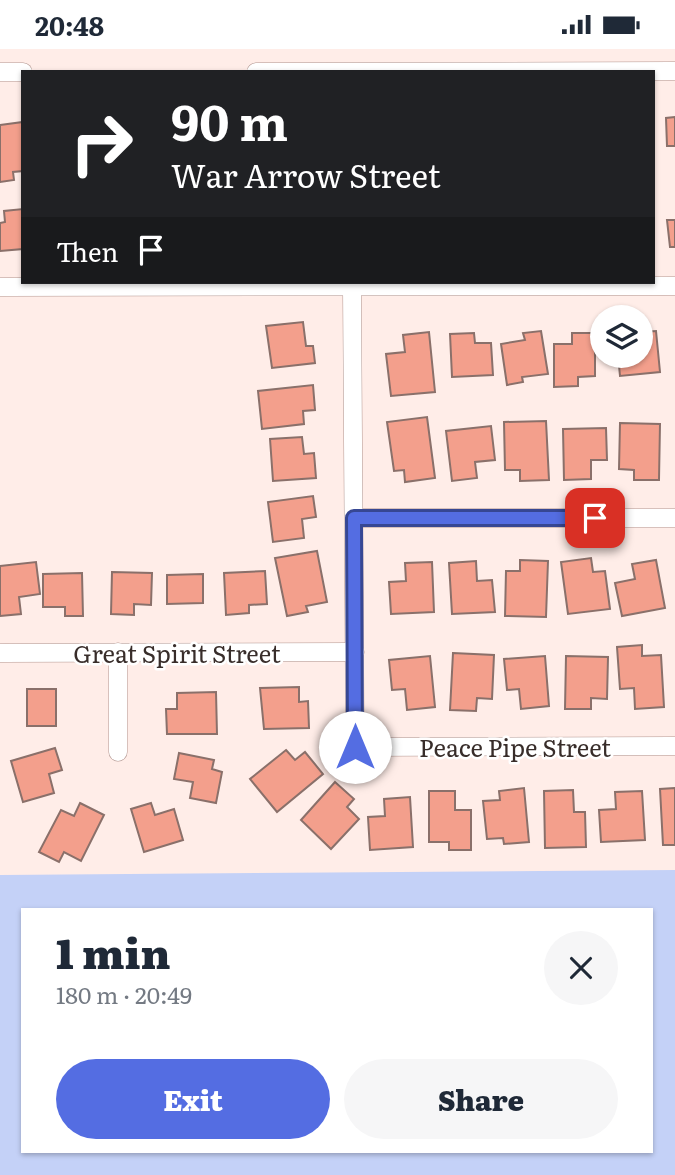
<!DOCTYPE html>
<html lang="en">
<head>
<meta charset="utf-8">
<style>
  :root { --surface:#fff; --page:#f6f6f7; --text:#1f2937; --muted:#747a83; --accent:#546de2 }
  body { margin:0; font-family:Literata,serif; background:var(--page); color:var(--text); height:100vh; display:flex; flex-direction:column; font-size:26px; white-space:nowrap }
  * { box-sizing:border-box; margin:0 }
  p { font-size:23px; color:var(--muted) }
  .icon { flex:none; width:38px; height:38px; fill:none; stroke:currentColor; stroke-width:2; stroke-linecap:round; stroke-linejoin:round }
  .map { position:relative; flex:1; overflow:hidden }
  .drawer { position:absolute; left:21px; top:859px; width:632px; height:245px; display:flex; flex-direction:column; background:var(--surface); border-radius:0px; box-shadow:0 2px 5px #0004 }
  .drawer>* { flex:none }
  .banner { position:absolute; left:21px; top:21px; width:634px; height:214px; border-radius:0px; box-shadow:0 2px 5px #0004; background:#202124; color:#fff; overflow:hidden }
  .buttons { position:absolute; left:590px; top:256px; display:grid; gap:14px }
  .buttons a { display:grid; place-items:center; width:63px; height:63px; border-radius:50%; background:var(--surface); box-shadow:0 2px 5px #0004; font-size:35px }
  .pin { position:absolute; display:grid; place-items:center; width:60px; height:60px; color:#fff; margin:-30px; border-radius:14px; box-shadow:0 4px 10px #0006 }
  .me { position:absolute; width:77px; margin:-38px; rotate:0deg; stroke-linejoin:round; filter:drop-shadow(0 0 5px #0008) }
  .turn { display:flex; align-items:center; gap:24px; height:147px; padding:0 35px; font-size:32px }
  .turn .icon { width:91px; height:91px; stroke-width:2.5 }
  .turn b { display:block; font-size:49px; line-height:60px }
  .then { display:flex; align-items:center; height:66px; padding:0 35px; background:#0003; gap:14px; font-size:26px }
  .round { display:grid; place-items:center; flex:none; width:74px; height:74px; border-radius:37px; background:var(--page) }
  .summary { display:flex; align-items:center; justify-content:space-between; height:119px; padding:0 35px }
  h1 { font-size:42px; font-weight:800; line-height:52px }
  .action { display:flex; gap:14px; margin-top:auto; padding:14px 35px }
  .action a { flex:1; height:80px; border-radius:42px; background:var(--accent); color:#fff; font-size:28px; font-weight:800; line-height:80px; text-align:center }
  .action a+a { background:var(--page); color:var(--text) }
  .status { display:flex; justify-content:space-between; align-items:center; height:49px; padding:0 35px; background:var(--surface); direction:ltr }
  .status svg { height:19px; fill:currentColor }
  .map>svg:first-child { display:block }
  .green { fill:#c4d1f7; fill-rule:evenodd }
  .building { fill:#f39f8c; stroke:#8a706a; stroke-width:2 }
  .lines { fill:none; stroke-linecap:round; stroke-linejoin:round }
  .minor-casing { stroke:#b1958f; stroke-width:19 }
  .minor { stroke:#fff; stroke-width:18 }
  .route-casing { stroke:#374793; stroke-width:18 }
  .route { stroke:#546de2; stroke-width:12 }
  .labels { text-anchor:middle; dominant-baseline:central; stroke-width:5; stroke-linejoin:round; paint-order:stroke }
  .street-label { font-size:24px; fill:#382d2a; stroke:#fff }
</style>
</head>
<body>
<div class="status"><b>20:48</b><svg viewBox="0 0 49 12"><path d="M0 12V9h3v3zM5 12V6h3v6zM10 12V3h3v9zM15 12V0h3v12zM26 1h20v11H26zM47 4h2v5h-2z"/></svg></div>
<div class="map">
<svg width="675" height="1126" viewBox="0 0 675 1126">
  <rect width="100%" height="100%" fill="#ffede8"/>
  <path class="green" d="M 675,821 L 675,1126 L 0,1126 L 0,826 ZM 23,861 L 651,861 L 651,1102 L 23,1102 Z"/>
  <g class="building">
    <polygon points="675,68 675,97 667,97 666,69"/>
    <polygon points="23,73 23,122 13,123 14,131 0,133 0,76"/>
    <polygon points="23,160 23,200 0,202 0,174 5,173 4,162"/>
    <polygon points="667,171 675,171 675,198 670,198"/>
    <polygon points="303,273 306,297 313,297 315,314 272,319 266,277"/>
    <polygon points="541,282 548,325 522,328 523,333 507,336 501,295 525,291 523,284"/>
    <polygon points="656,282 660,323 620,327 618,306 640,306 640,283"/>
    <polygon points="429,283 435,343 391,347 386,305 405,303 403,286"/>
    <polygon points="474,284 475,294 491,294 493,326 452,328 450,285"/>
    <polygon points="572,284 595,284 595,327 578,328 578,337 554,338 554,295 572,295"/>
    <polygon points="313,336 315,361 303,362 304,375 262,380 258,342"/>
    <polygon points="427,368 435,429 405,433 404,421 394,422 387,373"/>
    <polygon points="546,372 549,431 520,432 520,421 505,421 504,373"/>
    <polygon points="620,374 660,375 659,431 634,431 634,421 619,420"/>
    <polygon points="491,377 495,411 475,413 477,429 452,432 446,382"/>
    <polygon points="606,379 607,411 591,411 591,430 564,431 563,380"/>
    <polygon points="302,388 304,405 314,404 316,429 273,432 270,390"/>
    <polygon points="313,447 316,468 302,470 304,489 273,493 268,453"/>
    <polygon points="317,502 327,553 306,557 308,563 287,567 275,509"/>
    <polygon points="591,509 593,523 605,522 610,560 568,565 561,513"/>
    <polygon points="520,511 548,512 546,568 505,567 506,522 520,522"/>
    <polygon points="656,511 665,559 622,567 615,534 635,530 632,515"/>
    <polygon points="476,512 477,532 492,531 495,563 452,565 449,514"/>
    <polygon points="36,513 40,545 19,548 21,565 0,567 0,517"/>
    <polygon points="432,513 434,563 391,565 389,533 406,532 405,514"/>
    <polygon points="265,522 267,555 249,556 249,564 226,566 224,524"/>
    <polygon points="112,523 152,524 151,556 134,555 134,566 111,565"/>
    <polygon points="82,524 83,567 65,567 65,558 43,558 43,525"/>
    <polygon points="203,525 203,554 167,555 167,526"/>
    <polygon points="642,596 642,607 661,606 664,658 635,660 634,639 620,640 617,598"/>
    <polygon points="453,604 494,606 492,650 477,649 476,662 450,661"/>
    <polygon points="430,607 435,658 407,661 405,640 392,641 389,611"/>
    <polygon points="545,607 549,657 521,660 519,640 507,641 504,610"/>
    <polygon points="566,607 608,608 607,650 591,649 591,660 565,660"/>
    <polygon points="299,638 299,653 308,652 309,679 264,680 260,639"/>
    <rect x="27" y="640" width="29" height="37"/>
    <polygon points="216,643 217,685 167,685 166,660 177,660 177,644"/>
    <polygon points="55,699 62,721 49,725 54,744 23,753 11,712"/>
    <polygon points="286,701 295,711 305,703 323,725 277,763 250,730"/>
    <polygon points="179,704 214,711 212,720 222,723 216,754 190,749 193,733 174,730"/>
    <polygon points="335,733 354,750 347,758 359,770 331,800 301,771"/>
    <polygon points="524,739 529,793 504,795 503,789 487,790 483,752 500,751 499,742"/>
    <polygon points="675,739 675,796 663,796 660,740"/>
    <polygon points="573,741 574,763 585,763 586,798 545,799 544,742"/>
    <polygon points="429,742 455,742 455,761 471,761 471,801 449,801 449,793 429,793"/>
    <polygon points="642,742 645,791 601,793 599,761 616,760 615,743"/>
    <polygon points="410,748 413,798 370,801 368,768 385,767 384,750"/>
    <polygon points="80,754 104,766 81,812 64,803 59,813 39,803 61,761 74,767"/>
    <polygon points="151,754 155,766 174,760 183,791 144,803 131,760"/>
  </g>
  <g class="lines">
    <g class="minor-casing">
      <g id="minor">
        <polyline points="0,23 23,23"/>
        <polyline points="256,23 675,22"/>
        <polyline points="0,238 675,237"/>
        <polyline points="352,238 355,698 675,697"/>
        <polyline points="354,469 675,469"/>
        <polyline points="118,603 118,703"/>
        <polyline points="0,604 355,603"/>
      </g>
    </g>
    <use href="#minor" class="minor"/>
  </g>
  <g class="lines">
    <g class="route-casing">
      <polyline id="route" points="355,698 354,469 595,469"/>
    </g>
    <use href="#route" class="route"/>
  </g>
  <g class="labels">
    <g class="street-label">
      <text x="177" y="603">Great Spirit Street</text>
      <text x="515" y="697">Peace Pipe Street</text>
    </g>
  </g>
</svg>
<div class="buttons">
<a><svg class="icon" aria-label="layers" viewBox="0 0 24 24"><path d="M12 4l9 5-9 5-9-5zM3 14l9 5 9-5"/></svg></a>
</div>
<div class="pin" style="left:595px;top:469px;background:#d93025"><svg class="icon" aria-label="arrive" viewBox="0 0 24 24"><path d="M6 21V4h12l-3 4 3 4H6"/></svg></div>
<svg class="me" style="left:355px;top:698px" viewBox="-20 -20 40 40"><circle r="19" fill="#fff"/><path d="M0-13L10 11 0 6-10 11z" fill="#546de2"/></svg>
<div class="banner">
<div class="turn"><svg class="icon" aria-label="right" viewBox="0 0 24 24"><path d="M7 20v-9h11M14 6l5 5-5 5"/></svg><div><b>90 m</b>War Arrow Street</div></div>
<div class="then">Then<svg class="icon" aria-label="arrive" viewBox="0 0 24 24"><path d="M6 21V4h12l-3 4 3 4H6"/></svg></div>
</div>
<section class="drawer">
<div class="summary"><div><h1>1 min</h1><p>180 m · 20:49</p></div><a class="round"><svg class="icon" aria-label="close" viewBox="0 0 24 24"><path d="M6 6l12 12M18 6L6 18"/></svg></a></div>
<div class="action"><a>Exit</a><a>Share</a></div>
</section>
</div>
</body>
</html>
